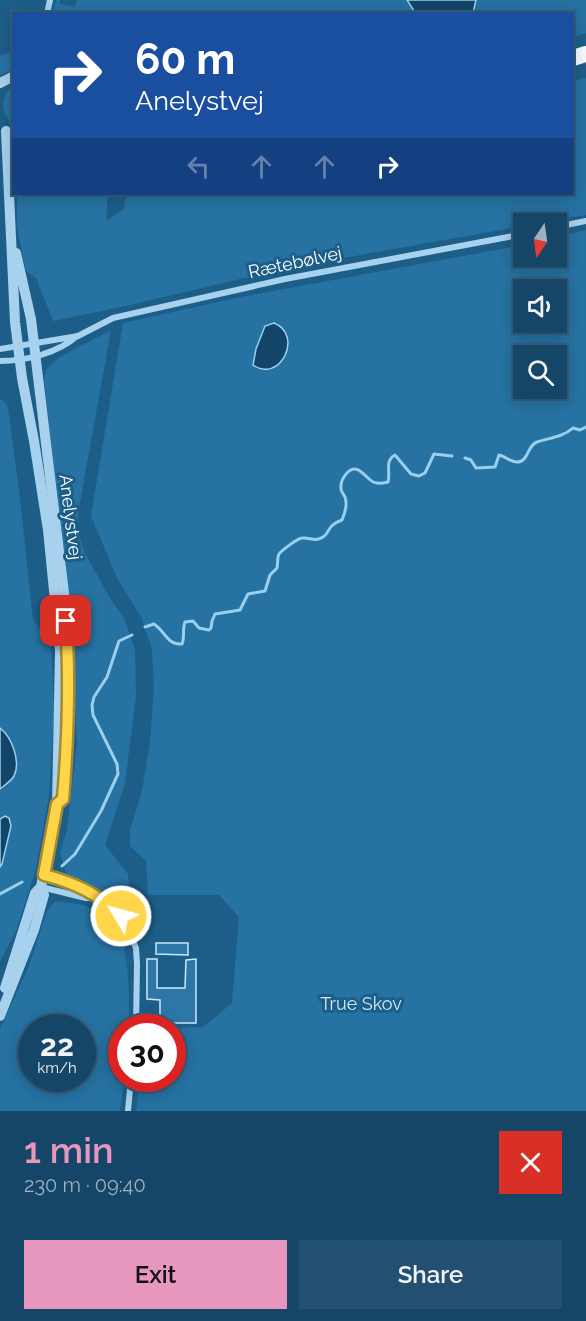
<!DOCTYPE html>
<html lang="en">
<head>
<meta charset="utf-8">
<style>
  :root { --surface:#164667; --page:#235070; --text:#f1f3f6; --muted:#9eb1c0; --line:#355e7b; --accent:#e797bd }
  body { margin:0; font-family:Raleway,sans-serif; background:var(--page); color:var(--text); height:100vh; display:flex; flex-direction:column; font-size:22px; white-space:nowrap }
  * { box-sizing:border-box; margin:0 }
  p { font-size:20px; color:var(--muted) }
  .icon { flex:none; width:33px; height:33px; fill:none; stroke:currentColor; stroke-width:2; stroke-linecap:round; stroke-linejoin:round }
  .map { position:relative; height:1111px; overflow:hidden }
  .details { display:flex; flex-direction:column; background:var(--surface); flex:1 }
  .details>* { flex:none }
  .banner { position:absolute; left:12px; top:12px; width:562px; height:183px; border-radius:0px; box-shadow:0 3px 15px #0003,0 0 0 2px var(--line); background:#1a4fa0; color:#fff; overflow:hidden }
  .needle { width:39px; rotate:193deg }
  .controls { position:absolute; left:513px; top:213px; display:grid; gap:12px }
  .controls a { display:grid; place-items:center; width:54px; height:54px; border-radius:0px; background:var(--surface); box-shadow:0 3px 15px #0003,0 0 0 2px var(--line); font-size:30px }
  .speed { position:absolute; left:18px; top:1014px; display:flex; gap:12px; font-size:30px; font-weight:700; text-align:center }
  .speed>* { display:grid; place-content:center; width:78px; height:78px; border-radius:50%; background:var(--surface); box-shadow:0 3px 15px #0003,0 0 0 2px var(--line); line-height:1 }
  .speed small { font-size:15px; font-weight:400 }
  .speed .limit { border:9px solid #d22; background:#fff; color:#111 }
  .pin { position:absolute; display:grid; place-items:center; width:51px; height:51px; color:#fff; margin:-26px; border-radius:12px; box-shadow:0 3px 9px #0006 }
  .me { position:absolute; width:66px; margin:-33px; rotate:307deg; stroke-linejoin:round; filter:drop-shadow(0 0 4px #0008) }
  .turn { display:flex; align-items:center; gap:21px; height:126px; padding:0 24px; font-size:27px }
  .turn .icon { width:78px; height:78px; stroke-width:2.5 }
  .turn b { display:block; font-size:42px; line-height:51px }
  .lanes { display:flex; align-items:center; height:57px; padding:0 24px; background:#0003; justify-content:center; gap:30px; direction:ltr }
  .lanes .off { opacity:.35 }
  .round { display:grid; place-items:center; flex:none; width:63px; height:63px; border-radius:0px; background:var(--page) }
  .summary { display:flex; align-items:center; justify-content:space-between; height:102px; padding:0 24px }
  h1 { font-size:36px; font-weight:600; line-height:45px; color:var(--accent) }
  .action { display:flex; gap:12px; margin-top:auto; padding:12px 24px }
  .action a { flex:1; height:69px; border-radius:0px; background:var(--accent); color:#111; font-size:24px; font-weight:600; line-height:69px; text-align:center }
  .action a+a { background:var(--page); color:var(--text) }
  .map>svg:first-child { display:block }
  .green { fill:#2672a2; fill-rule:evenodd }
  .water { fill:#134568; stroke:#9acfee; stroke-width:1.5 }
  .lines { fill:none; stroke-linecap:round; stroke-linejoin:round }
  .stream { stroke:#9acfee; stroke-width:3 }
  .building { fill:#2c77a7; stroke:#cce8f9; stroke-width:1.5 }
  .minor { stroke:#a7d1ec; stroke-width:6 }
  .tertiary { stroke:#a7d1ec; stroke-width:10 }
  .trunk { stroke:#f6faff; stroke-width:16 }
  .route-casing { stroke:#a68a30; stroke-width:15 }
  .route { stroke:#ffd54a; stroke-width:10 }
  .labels { text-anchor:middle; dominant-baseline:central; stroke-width:6; stroke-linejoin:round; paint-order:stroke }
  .street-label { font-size:18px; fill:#fff; stroke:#1d5e89 }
  .park-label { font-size:18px; fill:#cce8f9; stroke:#1d5e89 }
</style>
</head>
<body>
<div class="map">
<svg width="586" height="1111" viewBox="0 0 586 1111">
  <rect width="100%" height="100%" fill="#1d5e89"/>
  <g class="green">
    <polygon points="56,0 60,0 60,4 75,7 77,0 586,0 586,33 573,38 573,14 53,14"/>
    <polygon points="7,53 13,53 13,69 0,75 0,56"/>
    <polygon points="586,78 586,215 536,223 524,224 523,226 282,269 126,306 53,321 36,278 26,271 17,227 17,194 108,194 106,221 124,209 126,194 573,194 573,81"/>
    <path d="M 13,86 L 13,123 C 0,115 0,94 13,86 Z"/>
    <path d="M 586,230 L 586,1111 L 136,1111 L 140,1079 L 172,1078 L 173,1028 L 203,1027 L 232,1003 L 239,917 L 219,895 L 148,895 L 146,861 L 130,846 L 130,829 L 142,791 L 150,742 L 154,689 L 152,650 L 142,619 L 117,578 L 91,516 L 123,323 L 241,297 L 523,245 L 524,256 L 556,256 L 557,237 ZM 524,290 L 556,290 L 556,322 L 524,322 ZM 524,356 L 556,356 L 556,388 L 524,388 Z"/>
    <polygon points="111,330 79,508 77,527 84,551 108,595 124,618 135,649 136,696 125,783 105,845 128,874 131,901 127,905 66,873 60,853 67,830 77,743 69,597 44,380 46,370 58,358"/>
    <polygon points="0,399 5,402 8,408 20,498 33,620 51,641 54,712 49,796 36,869 16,931 0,962"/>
    <path d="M 55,901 C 73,903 93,905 108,917 C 131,934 129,998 129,1024 L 129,1027 L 122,1028 L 122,1078 L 124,1079 L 120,1111 L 0,1111 L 0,1029 L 28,968 L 47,911 ZM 32,1028 L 82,1028 L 82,1078 L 32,1078 Z"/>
  </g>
  <g class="water">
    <polygon points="407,0 476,0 473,13 416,14"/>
    <path d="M 274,323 C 304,335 280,384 253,365 L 256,349 L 265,326 Z"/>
    <path d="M 0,728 C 12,737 21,762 14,776 C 11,781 5,785 0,789 Z"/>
    <polygon points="5,816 9,818 11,826 2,864 0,867 0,819"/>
  </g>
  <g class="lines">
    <g class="stream">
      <path d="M 465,458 L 471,460 L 476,468 L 495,467 L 499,455 C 505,456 510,462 517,462 C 529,462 527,445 537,442 C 549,438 563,437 573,428 L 580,430 L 586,427"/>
      <path d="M 145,627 L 154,624 C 165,631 167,645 182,644 C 185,637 182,630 185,622 L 193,621 L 199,628 L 209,630 L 211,628 L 212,621 L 215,614 L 240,610 L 248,594 L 265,591 L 270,575 L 277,568 C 278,564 277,558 279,554 C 281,551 298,538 302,538 C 309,537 315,542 321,538 C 331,534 325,526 342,520 C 345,513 348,505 345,497 C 344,495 341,491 341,489 C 340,479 350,464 360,471 C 372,480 371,486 388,482 C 391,472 384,461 395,455 L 411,474 L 419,476 L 425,473 L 434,454 L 452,456"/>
      <polyline points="62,866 75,854 101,811 118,774 117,764 93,715 92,705 94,697 107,677 119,641 132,635"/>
      <polyline points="0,894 22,882"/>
    </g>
  </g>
  <g class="building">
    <polygon points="156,943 188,943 188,955 156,954"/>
    <polygon points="147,959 157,959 157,988 185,988 186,960 196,959 196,1023 160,1023 160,1000 147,999"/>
  </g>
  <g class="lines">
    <g class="minor">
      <polyline points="47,14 50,0"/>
      <polyline points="556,227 586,221"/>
      <polyline points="0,349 78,336 113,318 285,279 524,234"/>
      <path d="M 0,361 C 26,361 58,353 77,336"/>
      <polyline points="44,875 88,890 96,898 112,907 124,920 136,948 137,964 136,1028"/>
      <polyline points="41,887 86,898 96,898"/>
      <polyline points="128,1111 131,1078"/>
    </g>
    <g class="tertiary">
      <polyline points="0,83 14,76"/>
      <polyline points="16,253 31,319 65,601 69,697 68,742 62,800"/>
      <polyline points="5,988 35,893 41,887"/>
      <polyline points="0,1016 34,930 44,895 41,887 57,804 60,651 48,530 34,441 22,378 15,322 6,131"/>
    </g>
    <polyline class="trunk" points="573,58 586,54"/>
  </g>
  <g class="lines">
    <g class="route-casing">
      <path id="route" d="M 66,621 C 70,681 68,739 63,799 L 57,804 L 44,875 C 73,882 100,895 121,916"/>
    </g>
    <use href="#route" class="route"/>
  </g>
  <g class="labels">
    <g class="street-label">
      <text transform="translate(295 262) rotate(-12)">Rætebølvej</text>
      <text transform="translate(71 517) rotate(83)">Anelystvej</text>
    </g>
    <g class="park-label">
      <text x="361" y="1003">True Skov</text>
    </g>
  </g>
</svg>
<div class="controls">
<a><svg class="needle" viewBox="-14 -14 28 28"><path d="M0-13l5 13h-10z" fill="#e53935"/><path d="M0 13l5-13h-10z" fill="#9eb1c0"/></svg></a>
<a><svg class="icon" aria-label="sound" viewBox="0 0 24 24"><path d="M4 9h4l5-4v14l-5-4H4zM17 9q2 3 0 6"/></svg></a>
<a><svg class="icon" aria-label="search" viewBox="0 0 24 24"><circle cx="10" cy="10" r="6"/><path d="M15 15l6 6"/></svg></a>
</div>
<div class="speed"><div>22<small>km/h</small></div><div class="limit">30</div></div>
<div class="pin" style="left:66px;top:621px;background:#d93025"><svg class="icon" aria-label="arrive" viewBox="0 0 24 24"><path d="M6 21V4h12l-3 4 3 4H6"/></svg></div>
<svg class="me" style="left:121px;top:916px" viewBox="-20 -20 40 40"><circle r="17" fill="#ffd54a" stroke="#fff" stroke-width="3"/><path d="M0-11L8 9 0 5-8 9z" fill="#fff"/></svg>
<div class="banner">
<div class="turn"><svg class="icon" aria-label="right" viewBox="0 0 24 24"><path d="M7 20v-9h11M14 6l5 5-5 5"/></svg><div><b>60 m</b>Anelystvej</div></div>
<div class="lanes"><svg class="icon off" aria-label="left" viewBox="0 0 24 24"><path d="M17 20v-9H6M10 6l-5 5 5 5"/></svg><svg class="icon off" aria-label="ahead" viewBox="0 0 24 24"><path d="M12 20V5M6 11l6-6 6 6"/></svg><svg class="icon off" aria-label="ahead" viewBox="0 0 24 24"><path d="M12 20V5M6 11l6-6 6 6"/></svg><svg class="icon" aria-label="right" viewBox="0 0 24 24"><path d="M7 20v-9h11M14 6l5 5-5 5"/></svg></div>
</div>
</div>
<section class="details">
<div class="summary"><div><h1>1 min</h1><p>230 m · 09:40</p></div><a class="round" style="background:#d93025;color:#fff"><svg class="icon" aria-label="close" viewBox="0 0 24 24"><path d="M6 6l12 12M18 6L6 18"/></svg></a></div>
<div class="action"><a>Exit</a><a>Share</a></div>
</section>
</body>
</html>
